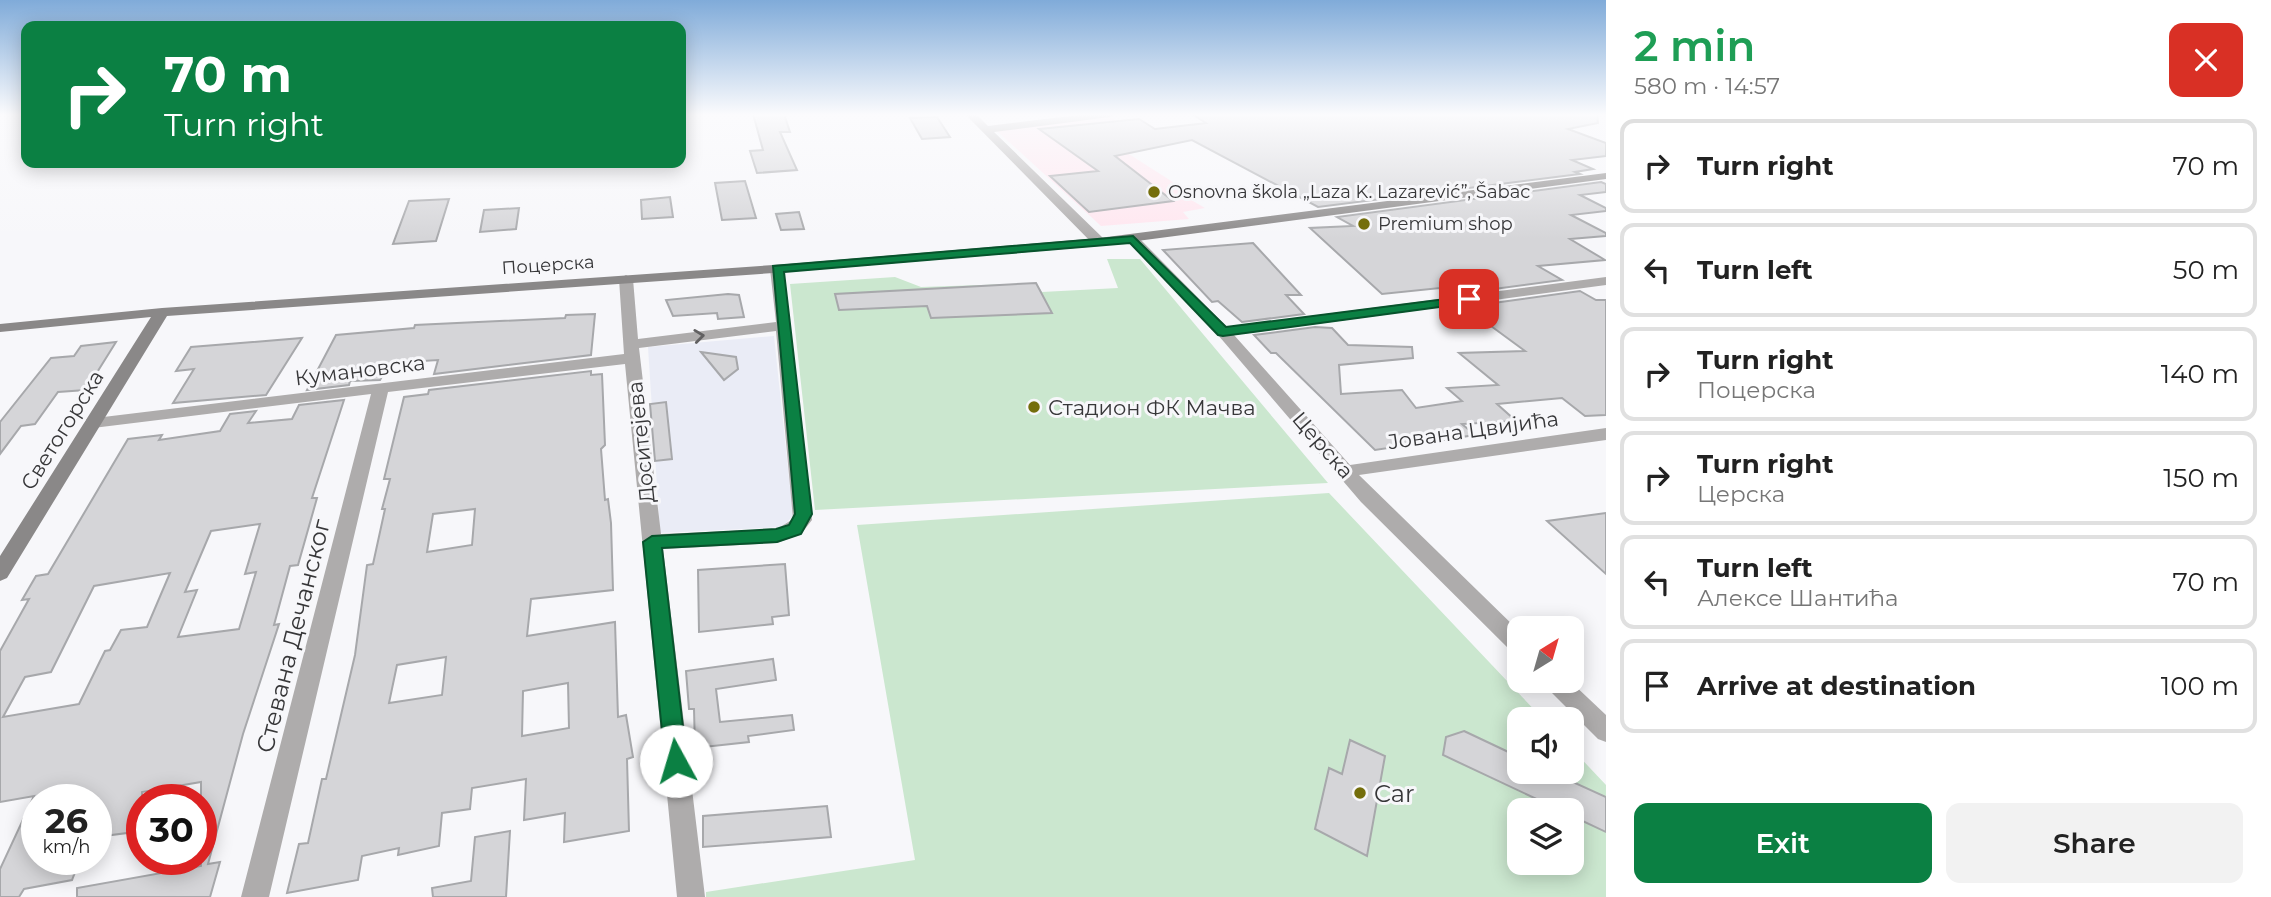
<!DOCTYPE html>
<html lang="en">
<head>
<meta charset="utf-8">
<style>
  :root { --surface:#fff; --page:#f2f2f2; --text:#222; --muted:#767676; --line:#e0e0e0; --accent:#0b8043 }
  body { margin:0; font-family:Montserrat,sans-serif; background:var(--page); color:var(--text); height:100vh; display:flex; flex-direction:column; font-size:26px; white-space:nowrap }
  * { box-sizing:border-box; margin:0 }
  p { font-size:23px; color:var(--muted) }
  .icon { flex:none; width:38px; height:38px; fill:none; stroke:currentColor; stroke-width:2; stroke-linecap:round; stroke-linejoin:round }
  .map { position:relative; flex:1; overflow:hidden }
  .details { display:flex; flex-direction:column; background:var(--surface); width:665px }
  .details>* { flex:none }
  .banner { position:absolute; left:21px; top:21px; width:665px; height:147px; border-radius:14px; box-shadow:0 4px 18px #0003; background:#0b8043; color:#fff; overflow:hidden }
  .needle { width:46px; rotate:37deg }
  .fabs { position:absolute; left:1507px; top:616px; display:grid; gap:14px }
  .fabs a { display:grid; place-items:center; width:77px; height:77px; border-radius:14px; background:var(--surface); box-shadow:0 4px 18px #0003; font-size:35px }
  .speed { position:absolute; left:21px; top:784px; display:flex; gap:14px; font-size:35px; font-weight:700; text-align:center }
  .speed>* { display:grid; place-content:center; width:91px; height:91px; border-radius:50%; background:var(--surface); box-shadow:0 4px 18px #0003; line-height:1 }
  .speed small { font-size:18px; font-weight:400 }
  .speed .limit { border:10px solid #d22; background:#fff; color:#111 }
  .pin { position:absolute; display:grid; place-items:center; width:60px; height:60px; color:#fff; margin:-30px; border-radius:14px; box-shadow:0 4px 10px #0006 }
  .me { position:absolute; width:77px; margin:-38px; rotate:354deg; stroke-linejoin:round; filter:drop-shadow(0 0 5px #0008) }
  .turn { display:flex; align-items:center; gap:24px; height:147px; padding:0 28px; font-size:32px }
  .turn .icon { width:91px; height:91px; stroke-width:2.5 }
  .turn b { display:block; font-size:49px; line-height:60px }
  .round { display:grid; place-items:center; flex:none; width:74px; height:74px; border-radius:14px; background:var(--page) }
  .head { display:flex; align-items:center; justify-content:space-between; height:119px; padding:0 28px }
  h1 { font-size:42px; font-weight:600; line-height:52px; color:#1e9e55 }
  .primary-button { display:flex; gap:14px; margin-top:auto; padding:14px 28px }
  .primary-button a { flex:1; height:80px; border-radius:14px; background:var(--accent); color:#fff; font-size:28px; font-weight:600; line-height:80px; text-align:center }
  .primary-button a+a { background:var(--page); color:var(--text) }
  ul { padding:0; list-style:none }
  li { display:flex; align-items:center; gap:21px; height:94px; margin:0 14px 10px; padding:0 14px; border:4px solid var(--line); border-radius:14px }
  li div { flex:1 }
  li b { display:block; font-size:26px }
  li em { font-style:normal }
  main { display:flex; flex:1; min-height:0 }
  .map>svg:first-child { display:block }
  .built { fill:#eaecf6 }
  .education { fill:#ffe6ef }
  .green { fill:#cbe7cf; fill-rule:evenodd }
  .building { fill:#d5d5d8; stroke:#a7a8ab; stroke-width:2; fill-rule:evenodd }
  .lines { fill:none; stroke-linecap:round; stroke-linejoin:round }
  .street { fill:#aeacac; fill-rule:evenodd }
  .secondary { fill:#8a8888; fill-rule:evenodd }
  .oneway { stroke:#616061 }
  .route { fill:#0b8043; stroke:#07532c; stroke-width:2 }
  .poi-dot { fill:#746e0c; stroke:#f7f7fa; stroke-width:2.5 }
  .labels { text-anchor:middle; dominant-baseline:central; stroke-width:6; stroke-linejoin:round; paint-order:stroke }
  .far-poi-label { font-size:18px; fill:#373739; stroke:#f7f7fa; text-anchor:start }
  .far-street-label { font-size:18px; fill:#373739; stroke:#f7f7fa }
  .street-label { font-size:21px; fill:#373739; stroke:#f7f7fa }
  .poi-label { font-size:21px; fill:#373739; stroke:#f7f7fa; text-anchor:start }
  .near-street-label { font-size:24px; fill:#373739; stroke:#f7f7fa }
  .near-poi-label { font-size:24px; fill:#373739; stroke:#f7f7fa; text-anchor:start }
</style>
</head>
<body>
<main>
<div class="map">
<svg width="1606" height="897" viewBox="0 0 1606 897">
  <rect width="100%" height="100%" fill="#f7f7fa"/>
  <polygon class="built" points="774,336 793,516 782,527 660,533 648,347"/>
  <polygon class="education" points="1108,116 1150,141 1121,149 1187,191 1181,194 1205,208 1183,212 1189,219 1101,226 997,131"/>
  <g class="green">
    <polygon points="1107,259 1140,259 1328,483 815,510 790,284 895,277 921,287 1036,283 1042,292 1118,288"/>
    <path d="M 1329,493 L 1543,719 L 1519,719 L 1519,772 L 1572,772 L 1572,749 L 1606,785 L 1606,897 L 706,897 L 706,892 L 915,860 L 857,525 ZM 1519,810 L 1572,810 L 1572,863 L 1519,863 Z"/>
  </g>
  <g class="building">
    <polygon points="753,114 784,114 790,132 780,132 797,170 757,173 750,151 763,150"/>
    <polygon points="1192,114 1597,114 1598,123 1568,129 1606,143 1606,156 1572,160 1593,169 1575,172 1580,174 1318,207 1192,140 1115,156 1173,201 1089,212 1050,176 1098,171 1039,129 1139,119 1155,129 1206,123"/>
    <polygon points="937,117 950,137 922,139 910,118"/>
    <polygon points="745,181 756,218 722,220 715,183"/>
    <polygon points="1601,182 1606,184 1606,192 1580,195 1606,208 1606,211 1571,215 1606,233 1606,236 1570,239 1605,260 1538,266 1562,280 1449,295 1440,288 1382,294 1310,228 1353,226 1337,217"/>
    <polygon points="670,197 673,217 642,219 641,200"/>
    <polygon points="449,199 436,241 393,244 409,201"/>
    <polygon points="519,208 516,229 480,232 484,210"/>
    <polygon points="799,212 804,229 781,230 776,214"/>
    <polygon points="1253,243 1301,295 1286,295 1304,314 1242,322 1218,301 1212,302 1163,250"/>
    <polygon points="1036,283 1052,313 931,318 927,306 839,310 835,294"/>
    <polygon points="1580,291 1596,300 1606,300 1606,415 1585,416 1562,398 1497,404 1516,421 1462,424 1475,435 1375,450 1276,353 1271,353 1254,335 1315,327 1332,328 1348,345 1412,347 1413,358 1339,365 1341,394 1402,390 1416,408 1462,401 1447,388 1498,385 1459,353 1525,351 1465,307"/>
    <polygon points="728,294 739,295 744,317 718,319 717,313 673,316 666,300"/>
    <polygon points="595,314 591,355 434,374 438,360 390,363 380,380 350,381 349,385 307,390 336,335 414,328 415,325 565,318 566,315"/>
    <polygon points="302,338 266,395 173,403 194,369 176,371 191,347"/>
    <polygon points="116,342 86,390 58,392 35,424 21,426 0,454 0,422 51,358 74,356 81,346"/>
    <polygon points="701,352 736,357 738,369 724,380"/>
    <path d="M 591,371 L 591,375 L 602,374 L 605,445 L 601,449 L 605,500 L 608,499 L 611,523 L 613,590 L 531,599 L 527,636 L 615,622 L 618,717 L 626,715 L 633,757 L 627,759 L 629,831 L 564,842 L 565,813 L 524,820 L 526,779 L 472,788 L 470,809 L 442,813 L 439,846 L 398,855 L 399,848 L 362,856 L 358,880 L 287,893 L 299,844 L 308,843 L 322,779 L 326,779 L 355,655 L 367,565 L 373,564 L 385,509 L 382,509 L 390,479 L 384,479 L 404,397 L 428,394 L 429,390 ZM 475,509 L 472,545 L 427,552 L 433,514 ZM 446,657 L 442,695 L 389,703 L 397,665 ZM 568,683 L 569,728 L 522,736 L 523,691 Z"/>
    <path d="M 344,400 L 312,498 L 317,498 L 298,565 L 290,566 L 274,625 L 279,624 L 243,734 L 208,864 L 220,862 L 210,897 L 77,897 L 77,888 L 201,866 L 201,782 L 142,792 L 142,831 L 96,837 L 96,800 L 37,800 L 37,859 L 80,859 L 72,880 L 24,889 L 19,897 L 0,897 L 0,869 L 34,796 L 0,802 L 0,651 L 29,599 L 22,600 L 36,576 L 48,574 L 128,439 L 162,435 L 159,440 L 220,431 L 230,414 L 256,411 L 248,423 L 292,419 L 299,405 ZM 260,524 L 245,574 L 256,572 L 239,629 L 178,637 L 197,590 L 185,592 L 211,531 ZM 170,573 L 147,627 L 121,630 L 110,650 L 105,651 L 79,704 L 3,717 L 25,677 L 51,672 L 94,586 Z"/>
    <polygon points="666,402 672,459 655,461 650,404"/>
    <polygon points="1606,513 1606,574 1547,521"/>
    <polygon points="785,564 789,615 772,617 773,624 699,632 698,570"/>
    <polygon points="773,659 776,680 716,689 720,722 792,715 794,730 748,736 749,742 695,748 694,709 689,709 686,671"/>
    <polygon points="1464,731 1519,757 1519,772 1551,772 1606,797 1606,832 1572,816 1572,810 1560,810 1443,755 1446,737"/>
    <polygon points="1350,740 1385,756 1367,856 1315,829 1329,768 1342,774"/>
    <polygon points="827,806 831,837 703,847 703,816"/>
    <polygon points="510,831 506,897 433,897 432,888 471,881 475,837"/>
  </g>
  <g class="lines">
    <g class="street">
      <polygon points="965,114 976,114 988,126 1087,114 1115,114 1110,117 994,132 1104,239 1104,245 1094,245"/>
      <polygon points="1133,235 1137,236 1227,327 1606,277 1606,285 1234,335 1350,465 1606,428 1606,440 1359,475 1519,631 1519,654 1511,651 1361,502 1218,335 1129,242 1127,239"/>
      <path d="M 777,265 L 784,269 L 812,520 L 801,534 L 777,543 L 663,549 L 705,897 L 677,897 L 625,364 L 388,392 L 269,897 L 241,897 L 371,394 L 93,428 L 87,427 L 85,423 L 87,419 L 624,354 L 619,279 L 626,275 L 633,279 L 638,339 L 776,322 L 770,269 ZM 776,331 L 793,519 L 777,529 L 661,534 L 639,348 Z"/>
      <polygon points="1544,681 1570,681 1606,715 1606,742 1598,739 1547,688"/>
    </g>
    <polygon class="secondary" points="1606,173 1606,179 1099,246 788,272 167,316 7,578 0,581 0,556 151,317 0,332 0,324 162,308 788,264 1099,238"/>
  </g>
  <defs><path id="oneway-chevron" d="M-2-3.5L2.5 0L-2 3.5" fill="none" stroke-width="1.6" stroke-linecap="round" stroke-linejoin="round" transform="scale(1.75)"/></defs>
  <use class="oneway" href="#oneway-chevron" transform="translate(699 336) rotate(-7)"/>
  <linearGradient id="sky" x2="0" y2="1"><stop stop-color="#80abd9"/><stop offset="0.48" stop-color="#fbfbfd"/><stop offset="1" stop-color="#fbfbfd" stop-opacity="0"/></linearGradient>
  <rect width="1606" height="239" fill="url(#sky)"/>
  <polygon class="route" points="1133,236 1226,327 1469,296 1476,299 1469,303 1223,336 1218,335 1130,243 784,272 812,514 801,534 777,542 662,548 687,761 684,768 676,771 668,768 665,761 643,542 652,536 776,529 789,525 795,514 773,266"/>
  <g class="poi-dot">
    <circle cx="1154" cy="192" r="7"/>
    <circle cx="1364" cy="224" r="7"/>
    <circle cx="1034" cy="407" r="7"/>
    <circle cx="1360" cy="793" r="7"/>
  </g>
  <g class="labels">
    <g class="far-poi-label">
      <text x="1168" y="192">Osnovna škola „Laza K. Lazarević”, Šabac</text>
      <text x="1378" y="224">Premium shop</text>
    </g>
    <g class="far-street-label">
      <text transform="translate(548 265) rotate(-4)">Поцерска</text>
    </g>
    <g class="street-label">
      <text transform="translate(360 370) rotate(-7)">Кумановска</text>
      <text transform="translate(62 430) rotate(-58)">Светогорска</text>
      <text transform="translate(1473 430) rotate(-8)">Јована Цвијића</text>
      <text transform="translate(641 442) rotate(-96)">Доситејева</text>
      <text transform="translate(1323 445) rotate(49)">Церска</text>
    </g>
    <g class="poi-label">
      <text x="1048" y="407">Стадион ФК Мачва</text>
    </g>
    <g class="near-street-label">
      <text transform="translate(293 636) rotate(-76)">Стевана Дечанског</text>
    </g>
    <g class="near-poi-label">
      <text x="1374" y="793">Car</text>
    </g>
  </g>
</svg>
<div class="fabs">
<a><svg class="needle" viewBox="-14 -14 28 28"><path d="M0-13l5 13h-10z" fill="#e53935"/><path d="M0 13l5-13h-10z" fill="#767676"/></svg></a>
<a><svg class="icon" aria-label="sound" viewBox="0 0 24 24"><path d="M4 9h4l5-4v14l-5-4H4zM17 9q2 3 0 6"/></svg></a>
<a><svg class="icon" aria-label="layers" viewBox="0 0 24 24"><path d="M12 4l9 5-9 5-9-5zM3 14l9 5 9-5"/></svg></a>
</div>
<div class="speed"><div>26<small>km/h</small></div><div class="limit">30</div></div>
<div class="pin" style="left:1469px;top:299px;background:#d93025"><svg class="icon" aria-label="arrive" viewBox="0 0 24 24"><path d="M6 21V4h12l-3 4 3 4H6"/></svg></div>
<svg class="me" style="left:676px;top:761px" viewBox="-20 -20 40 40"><circle r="19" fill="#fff"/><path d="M0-13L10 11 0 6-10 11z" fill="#0b8043"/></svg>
<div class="banner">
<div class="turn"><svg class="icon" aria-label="right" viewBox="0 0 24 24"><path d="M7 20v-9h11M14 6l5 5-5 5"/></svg><div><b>70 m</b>Turn right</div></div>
</div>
</div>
<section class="details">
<div class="head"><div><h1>2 min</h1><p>580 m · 14:57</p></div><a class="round" style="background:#d93025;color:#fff"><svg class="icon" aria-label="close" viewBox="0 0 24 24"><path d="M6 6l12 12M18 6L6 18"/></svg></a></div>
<ul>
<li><svg class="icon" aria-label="right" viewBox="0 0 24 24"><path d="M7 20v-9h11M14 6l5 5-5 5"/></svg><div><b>Turn right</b></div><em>70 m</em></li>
<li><svg class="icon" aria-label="left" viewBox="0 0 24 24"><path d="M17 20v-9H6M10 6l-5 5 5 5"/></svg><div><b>Turn left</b></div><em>50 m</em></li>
<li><svg class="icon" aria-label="right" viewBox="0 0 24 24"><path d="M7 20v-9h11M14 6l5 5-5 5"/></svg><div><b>Turn right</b><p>Поцерска</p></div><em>140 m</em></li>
<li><svg class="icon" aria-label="right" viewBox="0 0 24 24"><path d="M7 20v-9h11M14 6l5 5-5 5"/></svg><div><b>Turn right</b><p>Церска</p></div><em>150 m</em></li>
<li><svg class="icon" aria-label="left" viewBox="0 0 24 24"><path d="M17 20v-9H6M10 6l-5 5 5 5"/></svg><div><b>Turn left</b><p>Алексе Шантића</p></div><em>70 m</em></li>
<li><svg class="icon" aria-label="arrive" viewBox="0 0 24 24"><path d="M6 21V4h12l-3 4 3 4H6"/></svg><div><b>Arrive at destination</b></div><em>100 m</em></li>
</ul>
<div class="primary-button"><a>Exit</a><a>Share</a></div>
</section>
</main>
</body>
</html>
